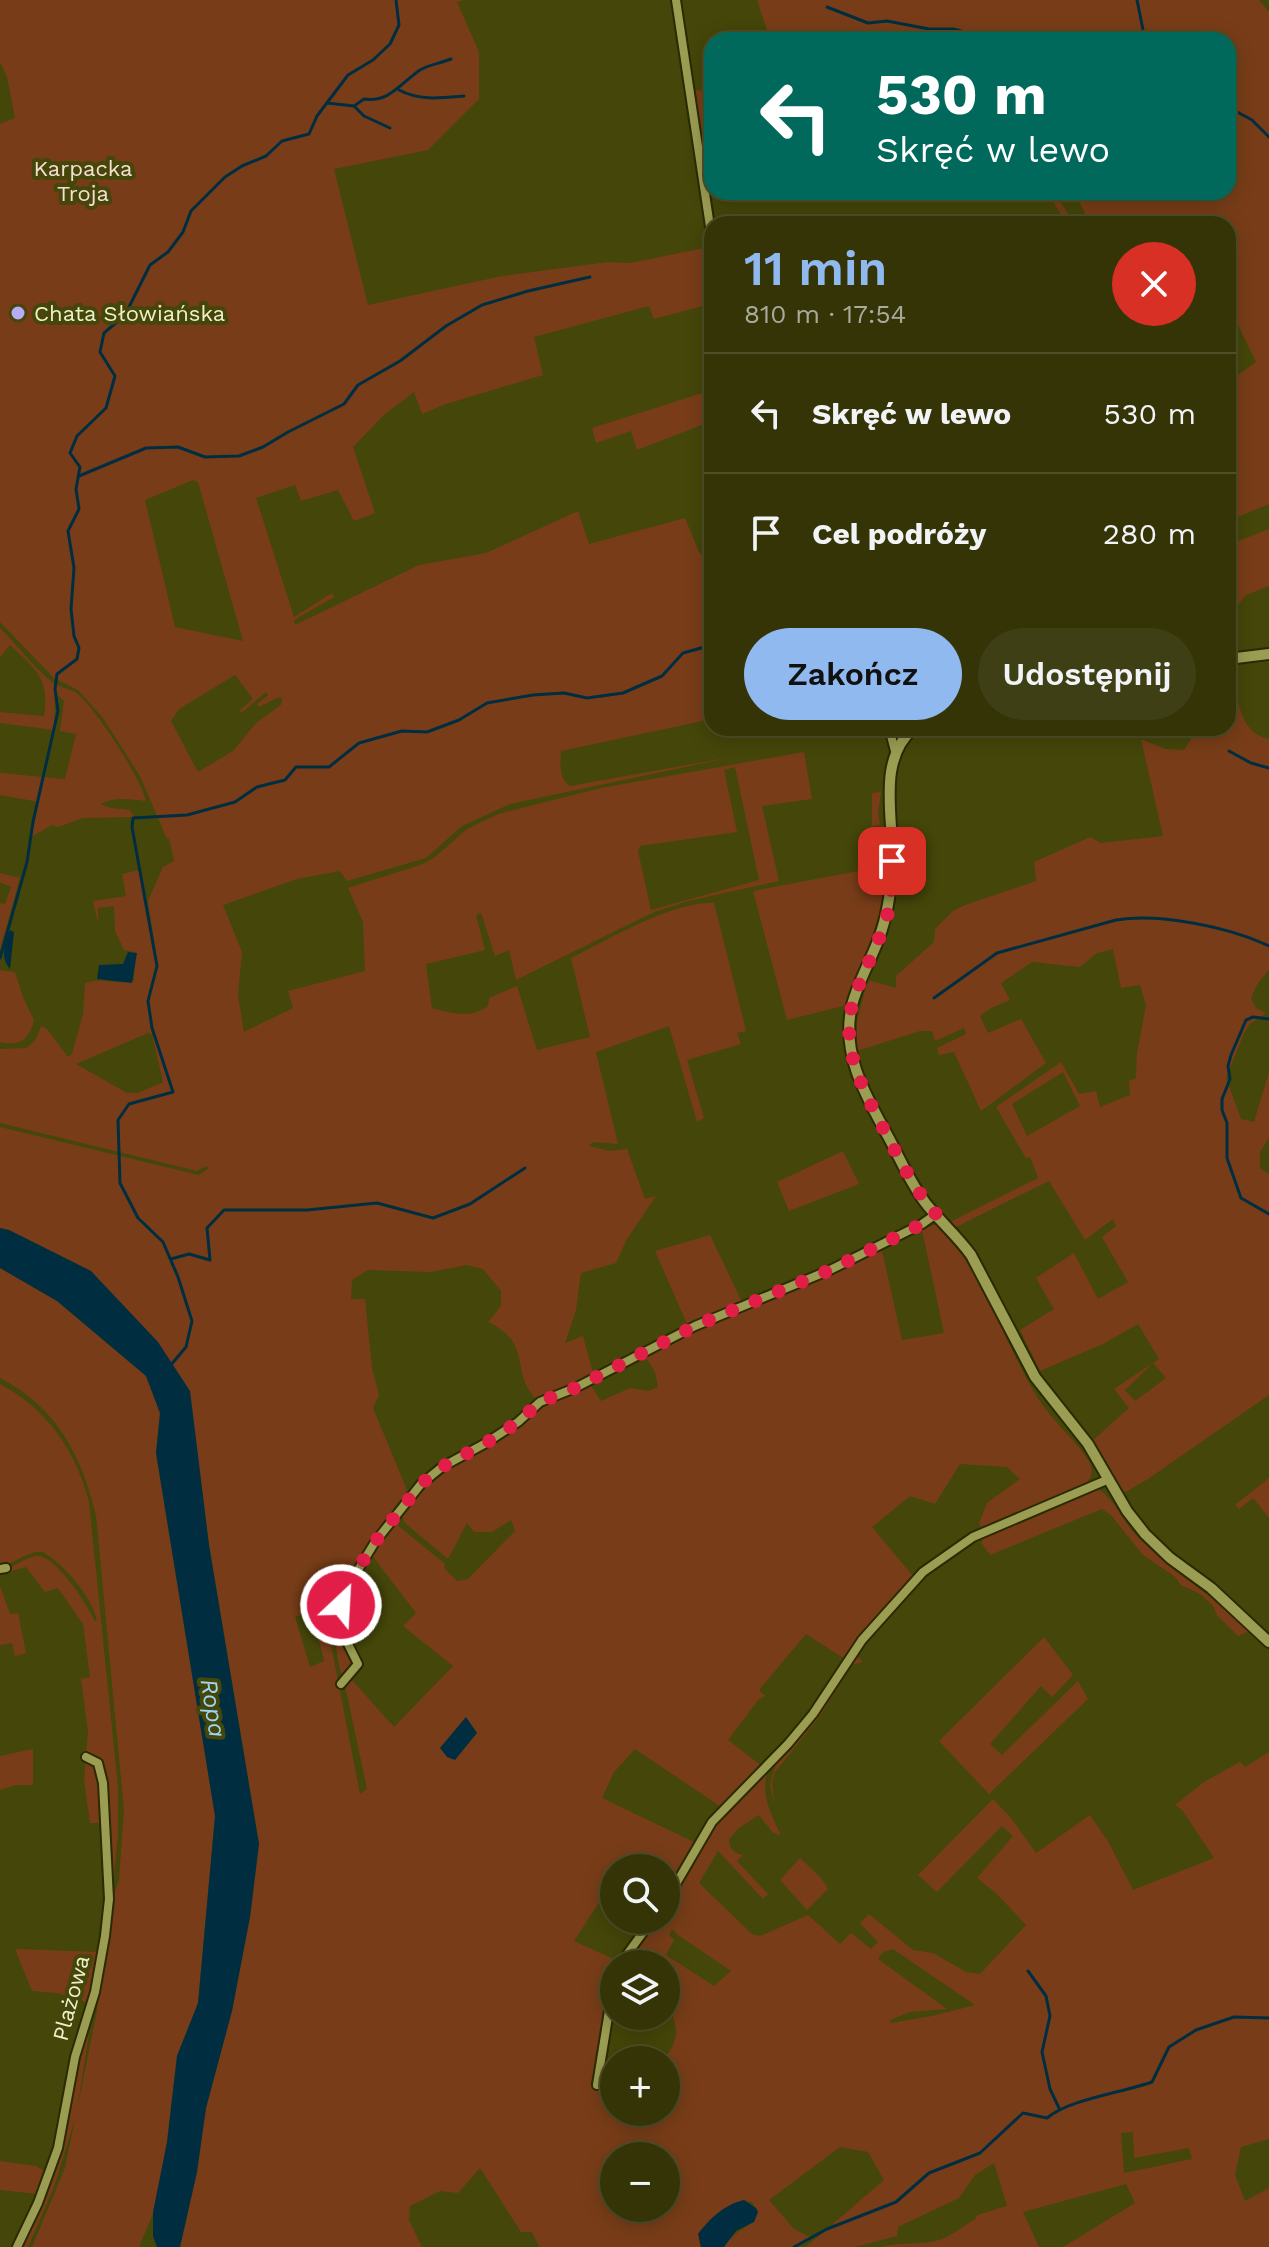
<!DOCTYPE html>
<html lang="pl">
<head>
<meta charset="utf-8">
<style>
  :root { --surface:#343407; --page:#3f3f15; --text:#f1f3f6; --muted:#a9aa9b; --line:#4e4f28; --accent:#90b9f0 }
  body { margin:0; font-family:"Work Sans",sans-serif; background:var(--page); color:var(--text); height:100vh; display:flex; flex-direction:column; font-size:30px; white-space:nowrap }
  * { box-sizing:border-box; margin:0 }
  p { font-size:26px; color:var(--muted) }
  .icon { flex:none; width:44px; height:44px; fill:none; stroke:currentColor; stroke-width:2; stroke-linecap:round; stroke-linejoin:round }
  .map { position:relative; flex:1; overflow:hidden }
  .panel { position:absolute; left:704px; top:216px; width:532px; height:520px; display:flex; flex-direction:column; background:var(--surface); border-radius:24px; box-shadow:0 4px 20px #0003,0 0 0 2px var(--line) }
  .panel>* { flex:none }
  .top-card { position:absolute; left:704px; top:32px; width:532px; height:168px; border-radius:24px; box-shadow:0 4px 20px #0003,0 0 0 2px var(--line); background:#00695c; color:#fff; overflow:hidden }
  .buttons { position:absolute; left:600px; top:1854px; display:grid; gap:16px }
  .buttons a { display:grid; place-items:center; width:80px; height:80px; border-radius:50%; background:var(--surface); box-shadow:0 4px 20px #0003,0 0 0 2px var(--line); font-size:40px }
  .pin { position:absolute; display:grid; place-items:center; width:68px; height:68px; color:#fff; margin:-34px; border-radius:16px; box-shadow:0 4px 12px #0006 }
  .me { position:absolute; width:88px; margin:-44px; rotate:25deg; stroke-linejoin:round; filter:drop-shadow(0 0 6px #0008) }
  .turn { display:flex; align-items:center; gap:28px; height:168px; padding:0 40px; font-size:36px }
  .turn .icon { width:104px; height:104px; stroke-width:2.5 }
  .turn b { display:block; font-size:56px; line-height:68px }
  .round { display:grid; place-items:center; flex:none; width:84px; height:84px; border-radius:42px; background:var(--page) }
  .overview { display:flex; align-items:center; justify-content:space-between; height:136px; padding:0 40px }
  h1 { font-size:48px; font-weight:600; line-height:60px; color:var(--accent) }
  .primary-button { display:flex; gap:16px; margin-top:auto; padding:16px 40px }
  .primary-button a { flex:1; height:92px; border-radius:48px; background:var(--accent); color:#111; font-size:32px; font-weight:600; line-height:92px; text-align:center }
  .primary-button a+a { background:var(--page); color:var(--text) }
  ul { padding:0; list-style:none }
  li { display:flex; align-items:center; gap:24px; height:120px; padding:0 40px; border-top:2px solid var(--line) }
  li div { flex:1 }
  li b { display:block; font-size:30px }
  li em { font-style:normal }
  .map>svg:first-child { display:block }
  .green { fill:#783d18; fill-rule:evenodd }
  .water { fill:#002e40 }
  .lines { fill:none; stroke-linecap:round; stroke-linejoin:round }
  .stream { stroke:#002e40; stroke-width:3 }
  .minor-casing { stroke:#2b2b03; stroke-width:12 }
  .tertiary-casing { stroke:#2b2b03; stroke-width:14 }
  .minor { stroke:#9b9d53; stroke-width:8 }
  .tertiary { stroke:#9b9d53; stroke-width:10 }
  .route { stroke:#e11d48; stroke-width:14; stroke-dasharray:0 25.2 }
  .poi-dot { fill:#b6acf8; stroke:#454609; stroke-width:3 }
  .labels { text-anchor:middle; dominant-baseline:central; stroke-width:8; stroke-linejoin:round; paint-order:stroke }
  .park-label { font-size:22px; fill:#f8ded1; stroke:#454609 }
  .poi-label { font-size:22px; fill:#edf0cb; stroke:#454609; text-anchor:start }
  .street-label { font-size:22px; fill:#edf0cb; stroke:#454609 }
  .water-label { font-size:24px; font-style:italic; fill:#9ed5f1; stroke:#454609 }
</style>
</head>
<body>
<div class="map">
<svg width="1269" height="2247" viewBox="0 0 1269 2247">
  <rect width="100%" height="100%" fill="#454609"/>
  <g class="green">
    <path d="M 0,0 L 464,0 L 457,2 L 479,52 L 479,99 L 428,150 L 334,169 L 368,305 L 502,276 L 608,262 L 630,263 L 709,247 L 712,268 L 712,313 L 710,304 L 654,319 L 649,306 L 534,337 L 543,375 L 446,404 L 422,414 L 414,392 L 385,414 L 353,447 L 375,513 L 354,521 L 338,490 L 301,501 L 295,485 L 256,498 L 294,617 L 332,593 L 334,597 L 294,620 L 295,625 L 419,565 L 486,553 L 578,511 L 589,544 L 685,518 L 699,552 L 702,555 L 712,557 L 712,719 L 561,751 C 560,763 559,779 570,786 L 732,757 L 510,804 L 462,826 L 426,858 L 347,881 L 340,871 L 297,879 L 223,905 L 242,952 L 238,995 L 244,1032 L 293,1008 L 288,991 L 365,971 L 363,922 L 348,888 L 423,864 L 435,857 L 467,829 L 498,814 L 601,788 L 804,752 L 812,799 L 762,806 L 779,881 L 688,901 L 654,912 L 516,980 L 509,950 L 495,956 L 481,913 L 476,915 L 485,950 L 426,964 L 432,1008 C 450,1013 472,1019 488,1006 L 489,998 L 517,986 L 537,1050 L 590,1037 L 571,958 C 609,939 673,901 714,903 L 746,1031 L 737,1033 L 741,1044 L 687,1060 L 704,1118 L 697,1122 L 669,1026 L 596,1052 L 618,1144 L 593,1142 L 589,1146 L 610,1151 L 627,1149 L 645,1199 L 656,1196 L 627,1239 L 616,1263 L 581,1273 L 576,1310 L 565,1343 L 583,1336 L 594,1376 L 543,1397 L 535,1398 C 510,1371 533,1343 488,1322 L 501,1306 L 501,1291 L 483,1269 L 467,1265 L 431,1272 L 368,1270 L 352,1280 L 351,1299 L 365,1299 L 372,1368 L 379,1395 L 373,1408 L 407,1490 L 342,1586 C 334,1612 340,1643 354,1665 L 342,1680 L 328,1605 L 324,1609 L 360,1794 L 367,1789 L 345,1685 L 351,1679 L 394,1727 L 453,1666 L 403,1626 L 416,1613 L 371,1554 L 395,1523 L 445,1564 L 444,1568 L 457,1581 L 468,1579 L 515,1531 L 511,1520 L 492,1532 L 474,1532 L 467,1523 L 448,1559 L 404,1522 L 402,1512 L 434,1479 L 501,1438 L 543,1403 L 590,1384 L 601,1401 L 630,1388 L 649,1391 L 658,1387 L 655,1372 L 645,1356 L 691,1330 L 881,1246 L 902,1340 L 944,1333 L 922,1230 L 936,1224 C 985,1272 1003,1343 1039,1400 C 1054,1423 1076,1440 1090,1463 C 1092,1470 1093,1475 1088,1481 C 1076,1496 1004,1520 982,1529 L 979,1523 L 987,1503 L 1020,1479 L 1007,1467 L 960,1464 L 935,1504 L 910,1496 L 872,1527 L 913,1576 L 845,1659 L 806,1634 L 759,1690 L 765,1696 L 758,1700 L 728,1740 L 763,1767 L 721,1807 L 635,1749 L 614,1772 L 602,1798 L 696,1843 L 666,1893 L 666,1868 L 614,1868 L 614,1879 L 574,1941 L 618,1961 C 607,1971 600,2049 600,2069 L 614,2073 L 614,2112 L 666,2112 L 666,2060 L 663,2060 C 684,2035 675,2025 667,1998 C 664,1988 666,1975 666,1964 L 630,1964 C 630,1946 646,1932 657,1920 L 666,1920 L 666,1908 L 715,1822 L 744,1796 L 769,1767 C 759,1791 770,1813 781,1835 L 773,1833 L 759,1815 L 739,1828 L 729,1839 C 729,1849 734,1853 743,1855 L 737,1861 L 768,1894 L 763,1899 L 718,1851 L 699,1883 L 752,1934 L 760,1936 L 808,1915 L 840,1944 L 851,1933 L 871,1949 L 878,1942 L 860,1923 L 869,1914 L 913,1950 L 933,1953 L 966,1972 L 980,1974 L 1026,1925 L 997,1894 L 977,1878 L 1013,1836 L 1002,1826 L 937,1892 L 918,1875 L 993,1799 L 1011,1818 L 1036,1853 L 1090,1815 L 1109,1843 L 1133,1890 L 1214,1858 L 1182,1810 L 1175,1805 L 1204,1782 L 1240,1762 L 1245,1767 L 1269,1752 L 1269,2139 L 1241,2147 L 1235,2175 L 1245,2201 L 1269,2188 L 1269,2247 L 1063,2247 L 1135,2203 L 1126,2184 L 1023,2212 L 1039,2247 L 881,2247 C 899,2242 917,2245 935,2241 C 950,2238 962,2226 976,2219 L 977,2215 L 1007,2206 L 994,2163 L 975,2175 L 959,2198 L 898,2227 L 897,2236 L 855,2247 L 806,2247 L 884,2180 L 868,2152 L 840,2147 L 769,2200 L 794,2229 L 810,2237 L 797,2247 L 724,2247 C 735,2228 753,2229 757,2212 L 753,2203 L 744,2200 L 722,2210 L 699,2243 L 701,2247 L 539,2247 L 532,2232 L 521,2232 L 480,2168 L 458,2193 L 440,2191 L 410,2206 L 409,2220 L 422,2247 L 180,2247 L 197,2172 L 206,2108 L 232,2011 L 250,1917 L 259,1844 L 209,1545 L 190,1391 L 91,1271 L 9,1230 L 0,1228 L 0,1127 L 199,1175 L 208,1169 L 207,1166 L 197,1171 L 0,1123 L 0,1049 L 27,1048 L 36,1039 L 41,1026 L 47,1029 L 68,1057 L 72,1054 L 83,1014 L 85,983 C 102,977 117,985 134,981 L 135,952 L 124,950 L 115,931 L 114,906 L 98,908 L 98,923 L 93,901 L 126,896 L 122,874 L 139,870 L 156,966 L 158,966 L 148,901 L 163,867 L 174,861 L 169,838 L 167,839 L 140,776 L 103,718 L 78,690 L 54,678 L 0,622 L 0,124 L 15,118 L 7,77 L 0,62 ZM 193,480 L 198,482 L 243,641 L 175,627 L 145,500 ZM 235,675 L 253,699 L 240,710 L 241,713 L 266,692 L 268,695 L 257,704 L 259,707 L 279,697 L 282,698 L 281,705 L 256,723 L 233,751 L 198,772 L 171,721 L 179,709 ZM 735,767 L 759,880 L 651,910 L 638,851 L 640,846 L 737,832 L 724,770 ZM 148,1033 L 152,1034 L 163,1082 L 138,1093 L 127,1093 L 76,1064 ZM 313,1615 L 324,1661 L 310,1667 L 295,1616 ZM 466,1717 L 477,1733 L 451,1759 L 440,1748 ZM 672,1929 L 678,1935 L 731,1971 L 714,1986 L 666,1955 L 674,1940 L 669,1935 ZM 893,1949 L 975,2005 L 932,2016 L 890,2023 L 890,2020 L 910,2012 L 947,2009 L 878,1959 L 883,1952 ZM 1133,2132 L 1134,2158 L 1189,2148 L 1192,2159 L 1124,2173 L 1121,2133 ZM 614,2156 L 666,2156 L 666,2208 L 614,2208 Z"/>
    <polygon points="757,0 1259,0 1269,12 1269,504 1228,521 1228,382 1256,362 1228,304 1228,224 1067,224 1047,192 1054,192 1074,223 1085,213 1074,192 1228,192 1228,40 831,40 812,33 809,40 775,40 768,33"/>
    <polygon points="712,88 712,139 708,141 712,169 706,170 695,91"/>
    <polygon points="712,390 712,421 637,450 631,431 596,443 592,428"/>
    <polygon points="1269,529 1269,586 1246,595 1238,605 1228,595 1228,545"/>
    <path d="M 0,628 C 17,645 33,667 52,682 C 58,687 68,688 75,692 C 94,705 141,778 146,801 C 130,800 117,796 101,804 L 111,808 L 130,810 L 134,817 L 83,818 L 58,827 L 52,825 L 31,837 L 39,802 L 0,795 L 0,773 L 65,779 L 76,734 L 60,731 L 64,701 L 58,695 L 55,696 L 54,730 L 0,723 L 0,712 L 44,716 C 50,679 36,669 10,645 L 0,657 Z"/>
    <path d="M 1228,666 L 1232,666 C 1237,692 1237,733 1269,739 L 1269,970 L 1258,983 L 1251,998 L 1256,1008 L 1266,1013 L 1250,1024 L 1244,1033 L 1226,1078 L 1241,1119 L 1254,1122 L 1269,1072 L 1269,1138 L 1260,1152 L 1260,1168 L 1269,1174 L 1269,1395 L 1148,1479 L 1122,1494 L 1092,1441 L 1129,1408 L 1114,1389 L 1159,1359 L 1138,1324 L 1103,1344 L 1040,1371 L 1020,1330 L 1054,1309 L 1036,1278 L 1074,1253 L 1098,1299 L 1128,1282 L 1102,1237 L 1116,1226 L 1113,1219 L 1085,1240 L 1049,1181 L 954,1228 L 950,1222 L 1038,1178 L 1030,1157 L 1026,1158 L 996,1107 L 1061,1062 L 1079,1094 L 1096,1091 L 1100,1107 L 1130,1095 L 1129,1081 L 1136,1078 L 1137,1053 L 1146,1005 L 1140,985 L 1121,988 L 1113,949 L 1097,953 L 1080,967 L 1032,962 L 1001,983 L 1010,1000 L 991,1008 L 980,1016 L 988,1033 L 1021,1019 L 1046,1063 L 981,1111 L 954,1052 L 939,1055 L 937,1048 L 966,1034 L 964,1028 L 935,1041 L 932,1031 L 920,1031 L 857,1051 L 857,1021 L 868,980 L 896,988 L 896,976 L 934,942 L 935,929 L 953,911 L 965,905 L 1036,881 L 1034,862 L 1090,837 L 1101,843 L 1163,836 L 1141,739 L 1165,749 L 1184,750 L 1198,728 L 1228,728 ZM 1063,1072 L 1080,1106 L 1027,1136 L 1012,1104 ZM 1153,1363 L 1166,1378 L 1135,1401 L 1125,1390 Z"/>
    <polygon points="881,792 878,813 880,825 872,826 872,793"/>
    <path d="M 874,868 L 882,869 C 891,903 858,971 847,1005 L 787,1020 L 753,891 Z"/>
    <polygon points="0,873 20,878 0,949 0,903 5,904 11,887 0,882"/>
    <path d="M 0,970 L 15,972 L 23,997 L 34,1020 C 29,1039 21,1047 0,1042 Z"/>
    <polygon points="843,1151 859,1184 789,1211 777,1182"/>
    <polygon points="710,1235 742,1302 688,1326 655,1251"/>
    <path d="M 0,1268 L 57,1301 L 146,1376 L 160,1413 L 156,1453 L 215,1816 L 198,2003 L 177,2056 L 167,2142 L 157,2204 L 139,2247 L 32,2247 L 65,2168 L 75,2119 L 54,2187 L 28,2247 L 20,2247 L 43,2194 L 78,2056 L 94,2002 L 77,2110 L 97,2011 L 98,1990 L 113,1897 L 119,1880 L 124,1810 L 96,1515 C 81,1455 57,1407 0,1378 Z"/>
    <path d="M 0,1384 C 47,1409 76,1451 89,1502 L 118,1787 L 118,1834 L 113,1886 L 100,1761 L 96,1758 L 86,1755 L 88,1732 L 81,1679 L 90,1677 L 83,1624 L 58,1588 L 45,1592 L 26,1567 L 8,1572 L 6,1569 C 16,1566 26,1557 36,1556 C 55,1553 88,1606 95,1621 L 97,1620 C 91,1596 65,1565 43,1552 C 28,1550 15,1564 0,1566 Z"/>
    <polygon points="1269,1478 1269,1518 1253,1498 1239,1509 1235,1505"/>
    <path d="M 1095,1489 L 1099,1489 C 1114,1500 1122,1519 1134,1533 C 1169,1570 1214,1596 1250,1631 L 1238,1636 L 1217,1615 L 1213,1606 L 1202,1595 L 1181,1585 L 1174,1576 L 1143,1555 L 1111,1515 L 1102,1509 L 990,1555 L 982,1544 L 982,1538 L 986,1533 Z"/>
    <polygon points="0,1586 10,1614 18,1613 26,1653 15,1656 12,1643 0,1645"/>
    <polygon points="1044,1637 1073,1675 1052,1697 1041,1686 990,1744 1002,1755 1078,1681 1088,1699 989,1794 939,1741"/>
    <polygon points="856,1655 863,1662 852,1665 820,1716 775,1772 772,1781 774,1804 770,1784 776,1764"/>
    <polygon points="33,1749 33,1785 16,1785 0,1790 0,1756"/>
    <polygon points="86,1759 95,1762 100,1772 102,1839 100,1823 90,1823 84,1779"/>
    <polygon points="800,1858 822,1879 828,1889 807,1910 780,1880"/>
    <polygon points="15,1949 99,1952 89,2003 57,1993 32,1991"/>
    <polygon points="0,2161 36,2166 46,2172 37,2194 0,2190"/>
  </g>
  <g class="water">
    <path d="M 10,930 L 14,932 L 10,969 C 0,958 4,944 10,930 Z"/>
    <polygon points="128,952 137,953 132,983 97,979 99,965 123,964"/>
    <polygon points="0,1228 9,1230 91,1271 158,1342 190,1391 209,1545 259,1844 250,1917 232,2011 206,2108 197,2172 180,2247 157,2247 153,2236 153,2212 167,2142 177,2056 198,2003 215,1816 156,1453 160,1413 146,1376 57,1301 0,1268"/>
    <polygon points="466,1717 477,1733 455,1760 447,1757 440,1748"/>
    <path d="M 744,2200 L 756,2208 L 758,2212 L 754,2222 L 736,2231 L 724,2247 L 701,2247 L 698,2234 C 709,2219 725,2204 744,2200 Z"/>
  </g>
  <g class="lines">
    <g class="stream">
      <polyline points="1137,0 1145,40"/>
      <polyline points="827,7 868,23 887,21 929,29 953,29 997,40"/>
      <path d="M 399,90 C 420,101 441,98 464,96"/>
      <path d="M 327,103 L 354,106 L 364,99 C 389,103 401,83 420,70 C 428,65 441,63 451,59"/>
      <polyline points="354,106 364,116 390,128"/>
      <polyline points="1228,107 1252,120 1269,137"/>
      <polyline points="79,476 146,448 178,447 205,457 239,456 263,447 288,432 344,404 358,385 400,361 446,326 482,305 528,291 590,277"/>
      <polyline points="1229,751 1251,763 1269,768"/>
      <polyline points="0,958 27,862 33,822 58,711 55,689 57,674 77,659 79,648 74,636 71,609 74,568 68,531 79,509 76,489 80,467 70,453 77,436 106,408 115,376 100,352 104,333 125,315 150,265 168,252 183,232 191,211 225,177 242,166 266,156 282,141 309,134 317,116 348,75 373,60 390,44 399,25 396,0"/>
      <path d="M 934,998 L 997,953 L 1116,920 C 1160,913 1229,927 1269,946"/>
      <polyline points="1269,1019 1253,1017 1246,1020 1231,1055 1228,1066 1230,1079 1222,1099 1222,1110 1227,1123 1227,1158 1241,1198 1269,1214"/>
      <polyline points="171,1259 189,1254 210,1260 207,1228 224,1210 307,1210 377,1203 433,1218 470,1204 525,1168"/>
      <polyline points="170,1366 186,1347 192,1321 178,1277 163,1242 138,1218 120,1183 118,1120 129,1104 173,1092 152,1028 148,1001 157,966 132,827 133,818 187,815 235,802 257,787 285,780 296,767 329,767 359,743 402,731 427,732 459,720 487,703 533,695 564,693 587,698 623,693 662,676 683,653 712,645"/>
      <polyline points="1028,1971 1046,1996 1050,2016 1042,2052 1050,2089 1059,2108"/>
      <path d="M 794,2247 L 827,2229 L 896,2202 L 929,2173 L 980,2153 L 1023,2113 L 1047,2118 C 1070,2099 1121,2093 1152,2082 L 1169,2047 L 1196,2030 L 1234,2017 L 1269,2018"/>
    </g>
    <g class="minor-casing">
      <g id="minor">
        <polyline points="676,0 712,240"/>
        <polyline points="889,728 895,751"/>
        <polyline points="0,1569 6,1568"/>
        <polyline points="341,1684 358,1664 346,1640 342,1620 344,1593 375,1542 421,1484 442,1467 486,1443 518,1422 540,1402 575,1388 695,1326 830,1270 922,1224 936,1214"/>
        <polyline points="666,1901 712,1822 788,1744 813,1714 862,1640 923,1572 973,1537 1109,1479"/>
        <polyline points="620,1964 652,1920"/>
        <polyline points="597,2085 614,1980"/>
        <polyline points="17,2247 38,2203 58,2148 75,2057 95,1992 105,1936 109,1899 103,1783 98,1763 86,1757"/>
      </g>
    </g>
    <g class="tertiary-casing">
      <g id="tertiary">
        <polyline points="1228,659 1269,654"/>
        <path d="M 914,728 C 875,761 895,821 892,866 C 891,891 888,914 879,938 C 871,960 858,982 852,1005 C 840,1056 868,1099 891,1142 C 902,1163 912,1186 927,1205 C 942,1223 958,1237 971,1255 L 1035,1377 L 1088,1444 L 1127,1511 L 1145,1534 L 1170,1558 L 1211,1588 L 1269,1642"/>
      </g>
    </g>
    <use href="#minor" class="minor"/>
    <use href="#tertiary" class="tertiary"/>
  </g>
  <g class="lines">
    <path class="route" d="M 341,1605 L 351,1580 L 375,1542 L 421,1484 L 442,1467 L 486,1443 L 518,1422 L 540,1402 L 575,1388 L 695,1326 L 830,1270 L 922,1224 L 936,1214 C 915,1191 902,1163 887,1136 C 866,1094 839,1051 853,1002 C 863,969 883,938 890,904 C 892,890 891,875 892,861"/>
  </g>
  <circle class="poi-dot" cx="18" cy="313" r="8"/>
  <g class="labels">
    <g class="park-label">
      <text x="83" y="168">Karpacka<tspan x="83" dy="25">Troja</tspan></text>
    </g>
    <g class="poi-label">
      <text x="34" y="313">Chata Słowiańska</text>
    </g>
    <g class="street-label">
      <text transform="translate(71 1998) rotate(-75)">Plażowa</text>
    </g>
    <g class="water-label">
      <text transform="translate(213 1708) rotate(81)">Ropa</text>
    </g>
  </g>
</svg>
<div class="buttons">
<a><svg class="icon" aria-label="search" viewBox="0 0 24 24"><circle cx="10" cy="10" r="6"/><path d="M15 15l6 6"/></svg></a>
<a><svg class="icon" aria-label="layers" viewBox="0 0 24 24"><path d="M12 4l9 5-9 5-9-5zM3 14l9 5 9-5"/></svg></a>
<a>+</a>
<a>−</a>
</div>
<div class="pin" style="left:892px;top:861px;background:#d93025"><svg class="icon" aria-label="arrive" viewBox="0 0 24 24"><path d="M6 21V4h12l-3 4 3 4H6"/></svg></div>
<svg class="me" style="left:341px;top:1605px" viewBox="-20 -20 40 40"><circle r="17" fill="#e11d48" stroke="#fff" stroke-width="3"/><path d="M0-11L8 9 0 5-8 9z" fill="#fff"/></svg>
<div class="top-card">
<div class="turn"><svg class="icon" aria-label="left" viewBox="0 0 24 24"><path d="M17 20v-9H6M10 6l-5 5 5 5"/></svg><div><b>530 m</b>Skręć w lewo</div></div>
</div>
<section class="panel">
<div class="overview"><div><h1>11 min</h1><p>810 m · 17:54</p></div><a class="round" style="background:#d93025;color:#fff"><svg class="icon" aria-label="close" viewBox="0 0 24 24"><path d="M6 6l12 12M18 6L6 18"/></svg></a></div>
<ul>
<li><svg class="icon" aria-label="left" viewBox="0 0 24 24"><path d="M17 20v-9H6M10 6l-5 5 5 5"/></svg><div><b>Skręć w lewo</b></div><em>530 m</em></li>
<li><svg class="icon" aria-label="arrive" viewBox="0 0 24 24"><path d="M6 21V4h12l-3 4 3 4H6"/></svg><div><b>Cel podróży</b></div><em>280 m</em></li>
</ul>
<div class="primary-button"><a>Zakończ</a><a>Udostępnij</a></div>
</section>
</div>
</body>
</html>
